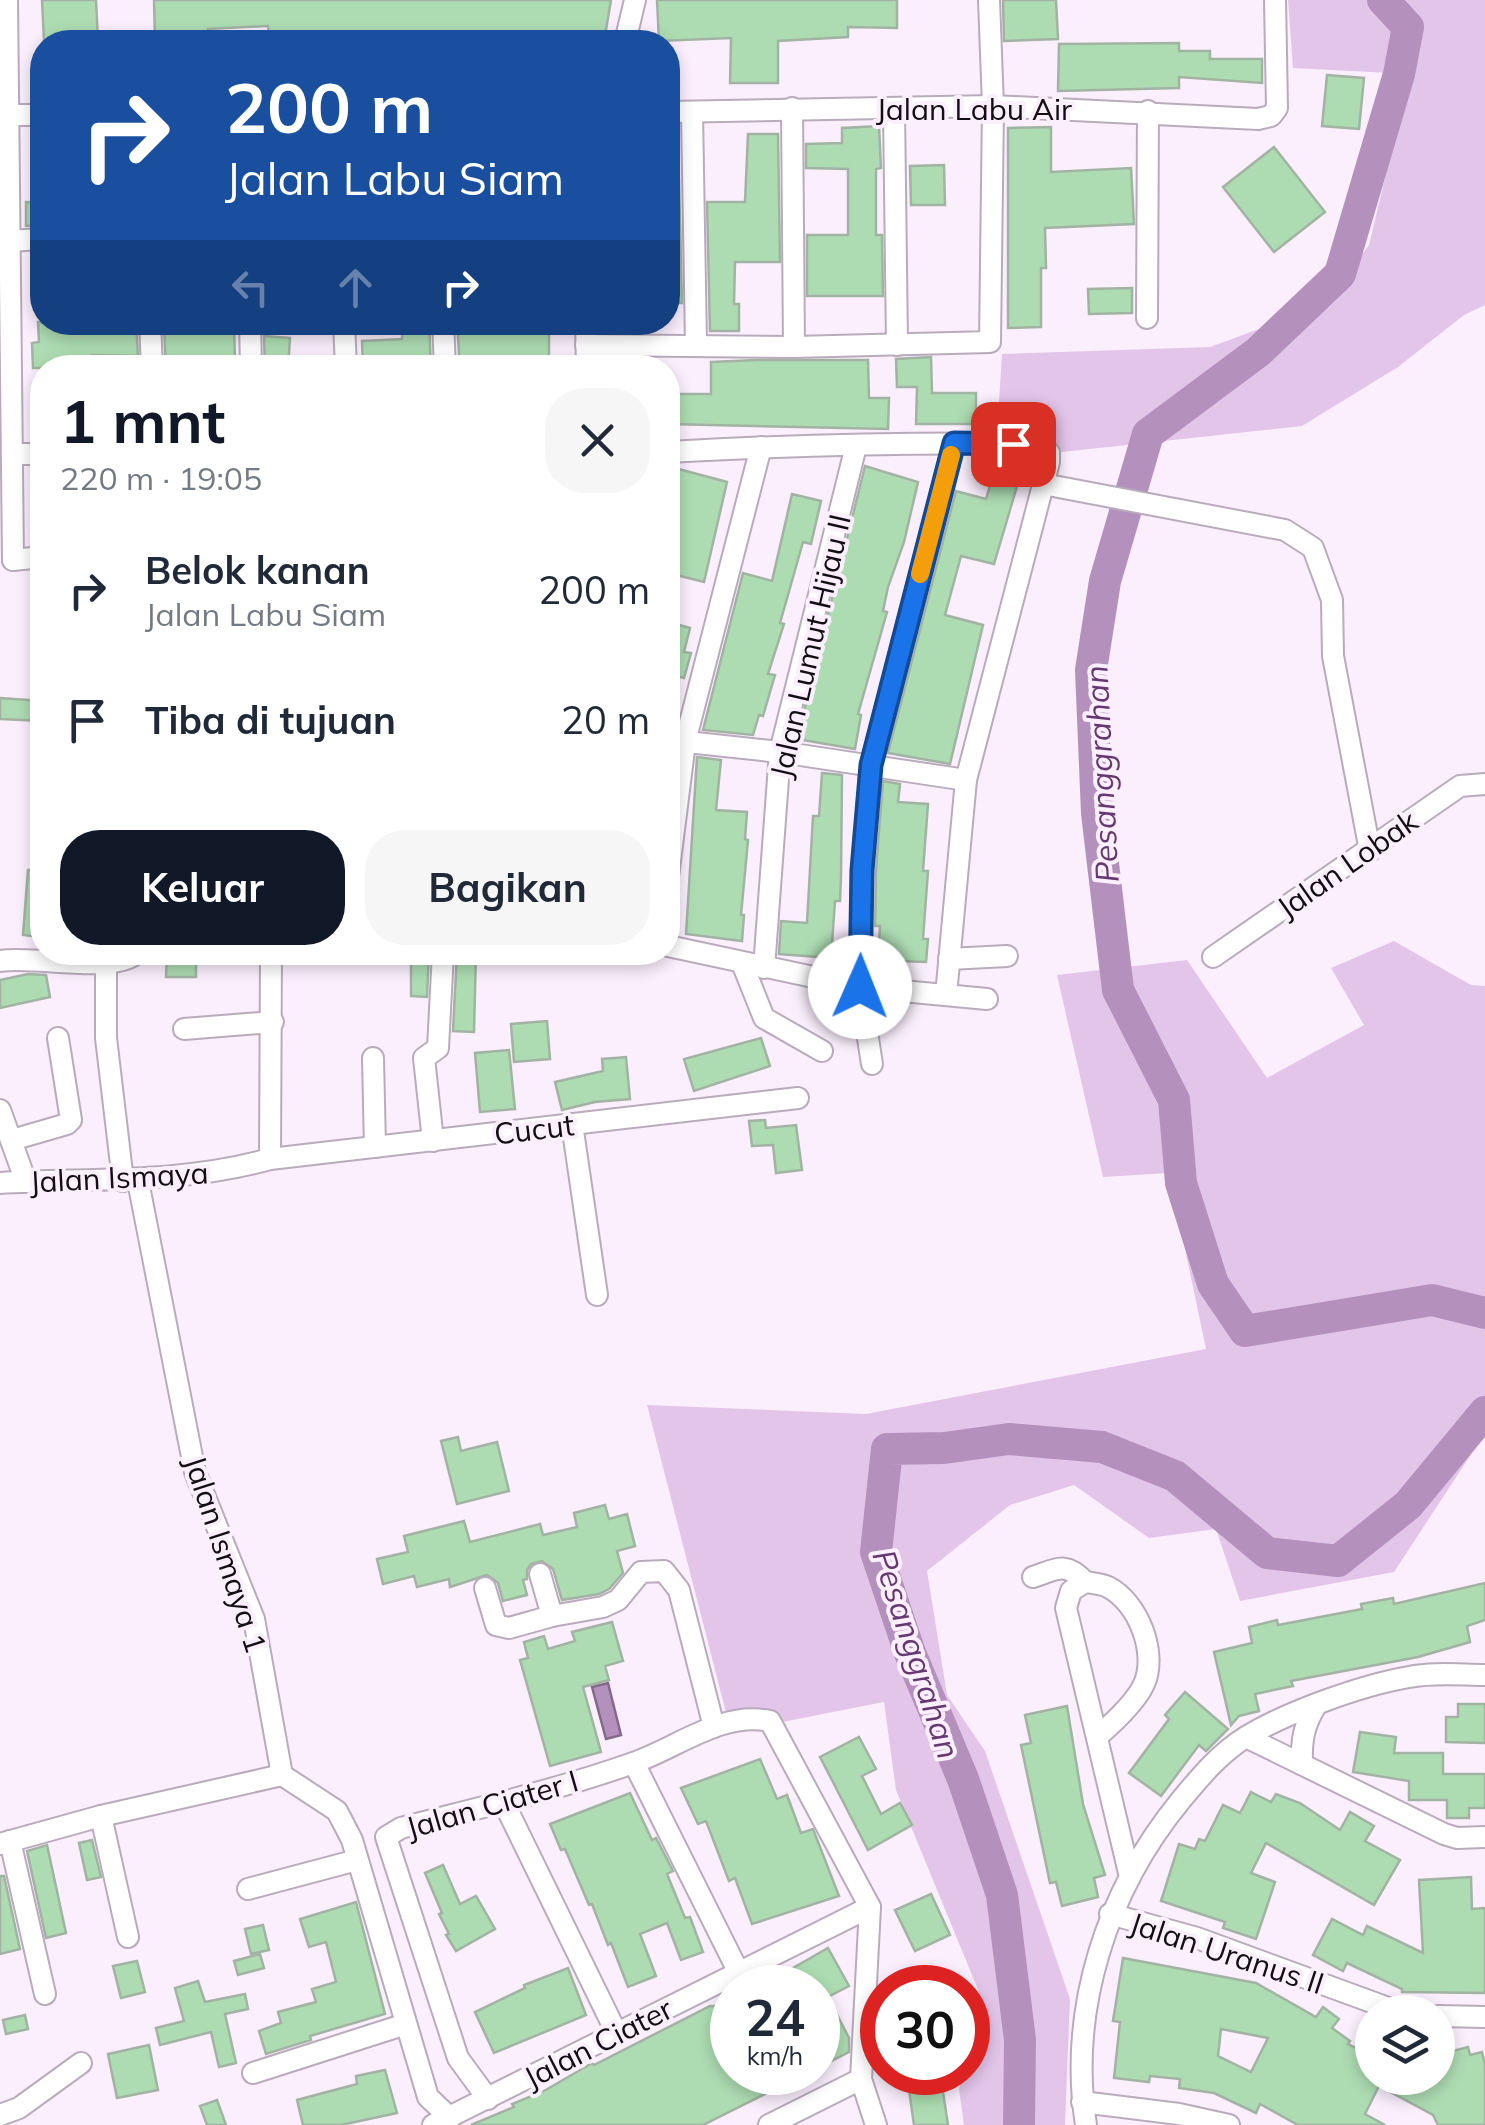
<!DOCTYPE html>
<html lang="id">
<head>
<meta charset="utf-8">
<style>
  :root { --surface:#fff; --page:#f6f6f7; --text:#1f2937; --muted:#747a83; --accent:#111827 }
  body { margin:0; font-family:Mulish,sans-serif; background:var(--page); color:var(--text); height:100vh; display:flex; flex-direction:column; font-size:38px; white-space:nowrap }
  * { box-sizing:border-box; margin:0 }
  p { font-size:32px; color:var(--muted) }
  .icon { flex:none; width:55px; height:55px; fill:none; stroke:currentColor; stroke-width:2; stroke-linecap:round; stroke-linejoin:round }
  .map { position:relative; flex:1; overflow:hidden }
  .panel { position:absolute; left:30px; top:355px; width:650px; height:610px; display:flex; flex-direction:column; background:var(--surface); border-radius:40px; box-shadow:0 5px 15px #0003 }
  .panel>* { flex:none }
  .top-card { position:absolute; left:30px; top:30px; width:650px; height:305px; border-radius:40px; box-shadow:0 5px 15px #0003; background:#1a4fa0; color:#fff; overflow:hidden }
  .tools { position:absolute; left:1355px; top:1995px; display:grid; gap:20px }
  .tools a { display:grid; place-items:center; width:100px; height:100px; border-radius:50%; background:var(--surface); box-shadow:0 5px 15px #0003; font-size:50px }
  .speed { position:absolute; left:710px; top:1965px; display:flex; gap:20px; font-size:50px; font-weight:700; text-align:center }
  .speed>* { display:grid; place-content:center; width:130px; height:130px; border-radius:50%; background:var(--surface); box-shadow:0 5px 15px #0003; line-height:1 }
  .speed small { font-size:25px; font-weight:400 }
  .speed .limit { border:15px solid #d22; background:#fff; color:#111 }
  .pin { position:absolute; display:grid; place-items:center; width:85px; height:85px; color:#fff; margin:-42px; border-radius:20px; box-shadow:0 5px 15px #0006 }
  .me { position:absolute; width:110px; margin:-55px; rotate:1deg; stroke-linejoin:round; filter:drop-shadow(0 0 8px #0008) }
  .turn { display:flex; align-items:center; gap:35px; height:210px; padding:0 30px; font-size:45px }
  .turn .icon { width:130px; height:130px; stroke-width:2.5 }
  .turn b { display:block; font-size:70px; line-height:85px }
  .lanes { display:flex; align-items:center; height:95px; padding:0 30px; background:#0003; justify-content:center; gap:50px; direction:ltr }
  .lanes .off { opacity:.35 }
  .round { display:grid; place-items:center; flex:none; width:105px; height:105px; border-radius:40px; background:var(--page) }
  .summary { display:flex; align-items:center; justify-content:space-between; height:170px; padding:0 30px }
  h1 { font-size:60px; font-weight:700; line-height:75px; color:var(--accent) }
  .cta { display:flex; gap:20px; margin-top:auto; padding:20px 30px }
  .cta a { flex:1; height:115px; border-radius:40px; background:var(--accent); color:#fff; font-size:40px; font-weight:700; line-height:115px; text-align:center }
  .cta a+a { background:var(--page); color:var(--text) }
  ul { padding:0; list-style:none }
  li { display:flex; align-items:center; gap:30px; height:130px; padding:0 30px }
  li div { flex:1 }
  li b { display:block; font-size:38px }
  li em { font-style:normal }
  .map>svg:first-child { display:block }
  .green { fill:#e3c5ea }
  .water { fill:#b490bd; stroke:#84698a; stroke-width:2.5 }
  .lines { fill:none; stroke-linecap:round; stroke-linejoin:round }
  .river { stroke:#b490bd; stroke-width:32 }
  .building { fill:#addcb2; stroke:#a2b3a3; stroke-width:2.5; fill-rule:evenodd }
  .minor-casing { stroke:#b9abbc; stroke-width:24 }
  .minor { stroke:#fff; stroke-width:20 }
  .route-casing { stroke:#114b97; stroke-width:25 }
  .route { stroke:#1a73e8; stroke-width:18 }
  .slow { stroke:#f59e0b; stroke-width:18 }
  .labels { text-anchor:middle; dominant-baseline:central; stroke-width:8; stroke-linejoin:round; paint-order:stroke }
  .street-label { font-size:30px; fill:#130e14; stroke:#fbeffd }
  .water-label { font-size:32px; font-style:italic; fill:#663871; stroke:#fbeffd }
</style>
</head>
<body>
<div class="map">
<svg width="1485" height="2125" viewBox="0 0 1485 2125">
  <rect width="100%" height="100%" fill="#fbeffd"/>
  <g class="green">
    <polygon points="1288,0 1485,0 1485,305 1464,315 1398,367 1302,426 1062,452 996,450 1002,354 1210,347 1325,305 1369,245 1410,74 1293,68"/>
    <polygon points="1394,941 1471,985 1485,986 1485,1433 1394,1572 1240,1601 1216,1529 1149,1538 1074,1485 1010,1505 927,1571 947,1695 985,1751 1070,1999 1065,2125 964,2125 959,2089 963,2073 968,2072 968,2049 979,1992 896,1790 884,1702 731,1732 647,1405 866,1414 1206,1349 1169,1173 1103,1177 1057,975 1187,960 1267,1078 1364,1025 1331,968"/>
  </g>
  <polygon class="water" points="608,1683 621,1735 606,1739 592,1687"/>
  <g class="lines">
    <g class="river">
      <polyline points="1383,0 1408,27 1399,74 1340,274 1258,352 1148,434 1105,581 1091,670 1097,813 1118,990 1174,1100 1181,1183 1213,1284 1245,1331 1432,1300 1485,1313"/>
      <polyline points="1019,2125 1020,2040 1002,1895 963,1779 910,1653 876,1552 887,1449 944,1448 1009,1439 1102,1447 1175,1476 1267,1553 1338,1561 1408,1505 1485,1412"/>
    </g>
  </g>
  <g class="building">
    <polygon points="42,0 96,0 98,40 44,42"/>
    <polygon points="154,0 611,0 604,42 505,38 364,39 322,35 269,38 268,26 208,29 208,40 155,41"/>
    <polygon points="657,0 897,0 897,28 848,27 848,37 778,41 778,83 730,83 731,38 659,41"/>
    <polygon points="1003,0 1056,0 1058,39 1004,41"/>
    <polygon points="1179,43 1179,51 1210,51 1210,59 1262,59 1262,83 1179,77 1179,88 1058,91 1059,44"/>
    <polygon points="1327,75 1364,78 1359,129 1322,126"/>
    <polygon points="879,126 881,168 876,169 876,235 882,235 883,296 807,296 807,235 848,235 848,169 806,168 806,144 842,143 842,128"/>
    <polygon points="1051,127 1051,172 1131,168 1134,224 1045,228 1046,268 1041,268 1041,327 1008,328 1008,128"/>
    <polygon points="748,134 778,134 780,262 735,262 734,304 739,304 739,331 710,331 707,202 745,202"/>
    <polygon points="1274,147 1325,212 1274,252 1223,187"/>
    <polygon points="944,165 945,205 911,205 910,166"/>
    <polygon points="668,180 679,180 682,303 668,303"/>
    <polygon points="26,202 42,203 42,225 26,226"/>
    <polygon points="1132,288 1132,313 1089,314 1088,289"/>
    <polygon points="38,322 136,322 138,356 92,355 92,368 33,368 32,343 39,342"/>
    <polygon points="201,322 234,322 235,363 189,363 190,368 166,368 164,327"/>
    <polygon points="403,322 429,322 431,368 363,368 362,341 402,339"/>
    <polygon points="457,322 549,322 549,368 460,368"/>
    <polygon points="264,336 290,338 288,368 265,368"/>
    <polygon points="931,357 932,393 976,393 976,424 916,424 917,387 897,387 896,359"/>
    <polygon points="757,360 868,360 869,398 889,398 888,429 668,424 668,394 711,394 711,362"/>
    <polygon points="865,466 918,482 904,542 888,587 883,611 887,612 858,714 861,715 855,749 797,739"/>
    <polygon points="671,467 727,482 704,582 668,573 668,481"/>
    <polygon points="995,469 1020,476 994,564 961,556 945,615 983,625 950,764 888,753 956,491 986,499"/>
    <polygon points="792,494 821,501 811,544 803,542 788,595 780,623 784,624 768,674 775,675 763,716 759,715 753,735 703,730 743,573 772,581"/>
    <polygon points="668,622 690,628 684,652 691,653 684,678 668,674"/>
    <polygon points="0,698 42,701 42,721 0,719"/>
    <polygon points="697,757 721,760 716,810 747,812 745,839 748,840 741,915 744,915 742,941 686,934"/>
    <polygon points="822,773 842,775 841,877 840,901 835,901 831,958 779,954 781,921 807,923 813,816 819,816"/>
    <polygon points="883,781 900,784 898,802 928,804 923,871 928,871 923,939 928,939 926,962 898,961 898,966 878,965 880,926 875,926 876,870"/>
    <polygon points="28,870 42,871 42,937 23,935"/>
    <polygon points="167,952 196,952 196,977 166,977"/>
    <polygon points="411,952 429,952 427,997 411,996"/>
    <polygon points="457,952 476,952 474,1032 453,1031"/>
    <polygon points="28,974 46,975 50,997 0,1008 0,980"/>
    <polygon points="547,1021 550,1059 514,1062 511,1024"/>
    <polygon points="761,1038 770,1066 694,1091 684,1059"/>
    <polygon points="509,1050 515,1109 480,1112 475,1053"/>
    <polygon points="626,1057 630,1099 595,1102 562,1110 555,1082 603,1071 602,1059"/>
    <polygon points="765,1120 766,1128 796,1125 802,1170 776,1173 773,1145 752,1146 749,1121"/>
    <polygon points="458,1437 461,1451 497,1442 509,1491 457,1504 441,1441"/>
    <polygon points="605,1505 609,1519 627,1514 635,1546 617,1551 623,1573 609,1589 599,1594 562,1600 553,1569 542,1561 531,1564 527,1570 527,1579 523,1580 527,1595 503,1601 498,1583 487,1575 450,1587 449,1579 417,1587 414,1576 383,1584 377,1559 408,1552 404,1536 464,1521 470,1542 540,1524 543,1535 577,1527 574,1513"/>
    <polygon points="1485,1583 1485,1620 1467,1626 1470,1642 1418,1657 1291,1681 1293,1686 1255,1694 1259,1711 1239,1716 1231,1725 1214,1652 1252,1643 1249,1627 1277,1620 1278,1625 1362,1609 1361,1604 1393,1598 1394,1604"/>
    <polygon points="612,1622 623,1661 605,1666 609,1680 583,1687 601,1752 550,1766 520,1660 528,1658 524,1642 544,1636 548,1649 575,1641 572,1632"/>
    <polygon points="1185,1692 1228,1729 1206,1751 1199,1745 1161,1796 1129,1773 1169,1719 1165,1715"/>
    <polygon points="1458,1704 1485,1704 1485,1743 1446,1742 1446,1717 1458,1717"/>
    <polygon points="1067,1706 1083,1804 1105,1875 1094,1878 1098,1897 1062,1906 1056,1882 1050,1883 1021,1745 1031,1743 1025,1715"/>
    <polygon points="1360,1732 1396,1737 1394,1753 1443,1753 1443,1774 1485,1774 1485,1808 1469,1808 1469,1818 1447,1818 1447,1800 1409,1800 1409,1781 1353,1772"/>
    <polygon points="859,1737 876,1769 862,1776 881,1814 900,1803 912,1825 868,1850 820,1757"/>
    <polygon points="760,1759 777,1799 787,1795 801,1833 813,1829 839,1896 752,1924 735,1878 729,1881 706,1821 698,1824 681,1788"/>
    <polygon points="1251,1792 1271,1802 1276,1794 1300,1803 1340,1830 1350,1812 1374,1826 1365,1841 1400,1860 1374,1905 1266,1843 1251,1873 1275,1882 1256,1939 1223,1928 1225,1922 1161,1901 1179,1844 1195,1849 1199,1839 1205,1841 1223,1805 1240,1813"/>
    <polygon points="630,1793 652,1840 656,1838 673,1871 667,1874 685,1918 690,1917 703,1952 681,1960 667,1923 640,1934 656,1976 628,1987 611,1943 608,1945 592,1904 589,1905 565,1849 561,1850 550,1824"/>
    <polygon points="92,1840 101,1877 87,1880 79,1843"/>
    <polygon points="47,1845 66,1933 46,1938 27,1851"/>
    <polygon points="443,1865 460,1904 476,1896 495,1929 456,1951 446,1935 449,1934 439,1914 442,1913 425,1873"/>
    <polygon points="0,1876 4,1876 20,1949 0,1954"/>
    <polygon points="1471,1877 1472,1909 1485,1908 1485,1993 1402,1992 1402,1989 1347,1963 1343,1971 1313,1955 1332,1919 1363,1935 1367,1926 1423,1953 1419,1880"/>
    <polygon points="931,1894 950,1935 915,1951 895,1910"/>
    <polygon points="356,1902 385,2014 310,2036 311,2040 266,2054 259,2031 281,2023 278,2012 316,2002 312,1989 336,1982 326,1942 309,1947 300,1919"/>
    <polygon points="263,1925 269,1950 251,1954 245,1929"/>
    <polygon points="828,1948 849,1986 828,1997 849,2038 849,2052 818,2068 818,1988 758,1988"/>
    <polygon points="260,1954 264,1968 238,1975 234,1961"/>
    <path d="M 1123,1958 L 1256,1983 L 1316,2017 L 1323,2007 L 1339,2019 L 1332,2028 L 1350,2041 L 1348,2044 L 1372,2056 L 1372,2078 L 1438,2078 L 1438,2055 L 1468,2047 L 1470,2055 L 1482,2052 L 1485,2065 L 1485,2125 L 1438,2125 L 1433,2115 L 1379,2086 L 1365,2114 L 1385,2125 L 1298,2125 L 1260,2104 L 1256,2113 L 1214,2093 L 1179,2088 L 1180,2079 L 1150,2076 L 1149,2082 L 1114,2078 L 1120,2022 L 1113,2021 ZM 1221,2029 L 1268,2038 L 1251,2072 L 1218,2056 Z"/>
    <polygon points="137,1961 145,1992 121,1998 113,1966"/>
    <polygon points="568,1968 586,2015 494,2053 475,2012 525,1988 524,1985"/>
    <polygon points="198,1981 205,2002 245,1994 248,2009 225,2014 236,2063 219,2067 211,2032 160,2045 156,2028 184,2021 175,1988"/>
    <polygon points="710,2006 716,2006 732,2038 732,2072 809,2072 703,2125 471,2125 514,2107 512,2104 544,2091 592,2063 594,2065"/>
    <polygon points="25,2015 28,2029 6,2034 3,2020"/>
    <polygon points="149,2045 158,2090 117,2098 108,2054"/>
    <polygon points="385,2070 397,2113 341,2125 303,2125 297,2100 357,2084 356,2076"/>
    <polygon points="927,2072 940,2072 948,2125 914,2125 907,2076"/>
    <polygon points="217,2100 226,2125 207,2125 200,2106"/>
  </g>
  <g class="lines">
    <g class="minor-casing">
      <g id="minor">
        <polyline points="7,0 13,560"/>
        <polyline points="625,42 635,0"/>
        <polyline points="792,108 794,347"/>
        <polyline points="894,108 897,345"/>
        <polyline points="668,112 993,106 1258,119 1271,116 1277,108 1275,0"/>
        <polyline points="692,112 696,344"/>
        <polyline points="0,115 42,115"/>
        <polyline points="9,241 42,239"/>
        <polyline points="1147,318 1148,111"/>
        <polyline points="150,322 152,368"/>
        <polyline points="250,322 251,368"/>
        <polyline points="344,322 346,368"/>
        <polyline points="443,322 445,368"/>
        <polyline points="586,322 587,368"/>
        <polyline points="586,345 794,347 990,342 993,106 989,0"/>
        <path d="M 668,452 C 791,445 914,442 1038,444 L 1049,453 L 1049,462 L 966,780 L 946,995"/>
        <polyline points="12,454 42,454"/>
        <polyline points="1043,484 1285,530 1313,548 1332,600 1333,656 1370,851"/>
        <polyline points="13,560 42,557"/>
        <polyline points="668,740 780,752 966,780"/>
        <polyline points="668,877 685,742 761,447"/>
        <polyline points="668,946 860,987 987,999"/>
        <polyline points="1213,957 1460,786 1485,784"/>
        <polyline points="949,959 1007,956"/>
        <path d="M 0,961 C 35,955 114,975 138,952"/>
        <polyline points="106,963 106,1038 123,1181"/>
        <polyline points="742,963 764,1018 822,1051"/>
        <polyline points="764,968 780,752 856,446"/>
        <polyline points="184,1029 273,1022"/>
        <polyline points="373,1058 375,1147"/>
        <polyline points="872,1064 860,987 862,869 871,765 954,443"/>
        <polyline points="0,1110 26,1182"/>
        <polyline points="572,1124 597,1295"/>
        <polyline points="12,1140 67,1124 71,1120 58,1038"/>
        <polyline points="433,1141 424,1058 438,1048 443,953"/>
        <polyline points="270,1159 271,952"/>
        <polyline points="138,1181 195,1472 254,1619 282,1775 337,1811 352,1840 428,2097 450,2118"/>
        <path d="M 0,1183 C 91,1178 181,1184 270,1159 L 798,1098"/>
        <polyline points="540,1574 552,1616 603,1607 618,1600 641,1572 664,1571 679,1590 714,1727"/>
        <path d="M 1033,1577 C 1057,1569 1066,1561 1085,1582"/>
        <polyline points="485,1588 496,1625 509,1628 552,1616"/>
        <path d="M 1097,1737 C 1112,1724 1136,1702 1144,1684 C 1158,1653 1138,1602 1108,1587 C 1102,1584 1092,1583 1085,1582 L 1071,1591 L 1066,1608 L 1130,1877"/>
        <polyline points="1246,1737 1444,1834 1457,1838 1485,1837"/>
        <polyline points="634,1763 739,1973"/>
        <path d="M 1302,1764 C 1301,1740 1304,1724 1317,1704"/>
        <polyline points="503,1801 617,2034"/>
        <polyline points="101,1816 128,1937"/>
        <polyline points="10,1841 45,1994"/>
        <polyline points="0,1844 101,1816 282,1775"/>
        <polyline points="248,1889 357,1860"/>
        <polyline points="1110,1914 1197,1938 1399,2012"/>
        <polyline points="1438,2016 1485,2017"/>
        <polyline points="253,2073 406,2024"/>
        <path d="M 488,2099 L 458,2058 L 386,1837 L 401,1828 C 478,1808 557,1790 633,1763 C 677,1748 721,1711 770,1721 L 870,1907 L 861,2079 L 876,2125"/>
        <polyline points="1082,2102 1179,2114 1229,2125"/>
        <polyline points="0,2115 19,2108 81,2063"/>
        <polyline points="433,2125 870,1907"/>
        <polyline points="769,2125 861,2079"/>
        <path d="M 1086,2125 C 1068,2009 1107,1890 1181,1800 C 1200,1777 1220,1753 1246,1737 C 1287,1712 1362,1685 1409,1677 C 1433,1672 1461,1675 1485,1675"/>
      </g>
    </g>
    <use href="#minor" class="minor"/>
  </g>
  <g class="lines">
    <g class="route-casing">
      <polyline id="route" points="860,987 862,870 871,765 954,443 1013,444"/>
    </g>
    <use href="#route" class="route"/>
    <polyline class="slow" points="920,574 951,455"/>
  </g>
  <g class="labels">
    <g class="street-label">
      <text x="974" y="109">Jalan Labu Air</text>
      <text transform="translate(810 646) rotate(-77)">Jalan Lumut Hijau II</text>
      <text transform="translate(1347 864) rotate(-35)">Jalan Lobak</text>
      <text transform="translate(534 1129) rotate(-7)">Cucut</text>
      <text transform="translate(119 1177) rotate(-3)">Jalan Ismaya</text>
      <text transform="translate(226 1554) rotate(72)">Jalan Ismaya 1</text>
      <text transform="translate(492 1804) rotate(-16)">Jalan Ciater I</text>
      <text transform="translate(1227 1953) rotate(18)">Jalan Uranus II</text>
      <text transform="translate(598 2043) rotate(-27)">Jalan Ciater</text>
    </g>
    <g class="water-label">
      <text transform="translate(1101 774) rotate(-93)">Pesanggrahan</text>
      <text transform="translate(917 1654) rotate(72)">Pesanggrahan</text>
    </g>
  </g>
</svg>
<div class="tools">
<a><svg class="icon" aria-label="layers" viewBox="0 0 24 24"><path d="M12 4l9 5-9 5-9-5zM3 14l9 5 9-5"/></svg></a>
</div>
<div class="speed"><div>24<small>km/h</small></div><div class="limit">30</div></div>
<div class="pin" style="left:1013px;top:444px;background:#d93025"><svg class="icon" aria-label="arrive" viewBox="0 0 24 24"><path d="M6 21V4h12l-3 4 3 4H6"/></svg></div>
<svg class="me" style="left:860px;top:987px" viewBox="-20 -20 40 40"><circle r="19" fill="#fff"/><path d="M0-13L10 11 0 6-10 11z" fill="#1a73e8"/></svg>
<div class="top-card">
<div class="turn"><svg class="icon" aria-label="right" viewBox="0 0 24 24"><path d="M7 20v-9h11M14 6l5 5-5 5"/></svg><div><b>200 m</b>Jalan Labu Siam</div></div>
<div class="lanes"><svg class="icon off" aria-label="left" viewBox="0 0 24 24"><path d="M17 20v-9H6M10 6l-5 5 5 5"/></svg><svg class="icon off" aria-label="ahead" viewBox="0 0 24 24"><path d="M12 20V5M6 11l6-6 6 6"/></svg><svg class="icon" aria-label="right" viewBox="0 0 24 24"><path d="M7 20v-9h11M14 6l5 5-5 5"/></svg></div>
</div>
<section class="panel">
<div class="summary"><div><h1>1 mnt</h1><p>220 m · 19:05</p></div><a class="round"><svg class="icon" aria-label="close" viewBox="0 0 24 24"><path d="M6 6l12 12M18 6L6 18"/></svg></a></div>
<ul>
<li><svg class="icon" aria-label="right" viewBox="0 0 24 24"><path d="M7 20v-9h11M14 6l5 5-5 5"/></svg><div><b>Belok kanan</b><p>Jalan Labu Siam</p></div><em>200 m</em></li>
<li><svg class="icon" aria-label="arrive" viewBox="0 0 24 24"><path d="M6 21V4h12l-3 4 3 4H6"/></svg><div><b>Tiba di tujuan</b></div><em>20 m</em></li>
</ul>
<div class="cta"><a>Keluar</a><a>Bagikan</a></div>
</section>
</div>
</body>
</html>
